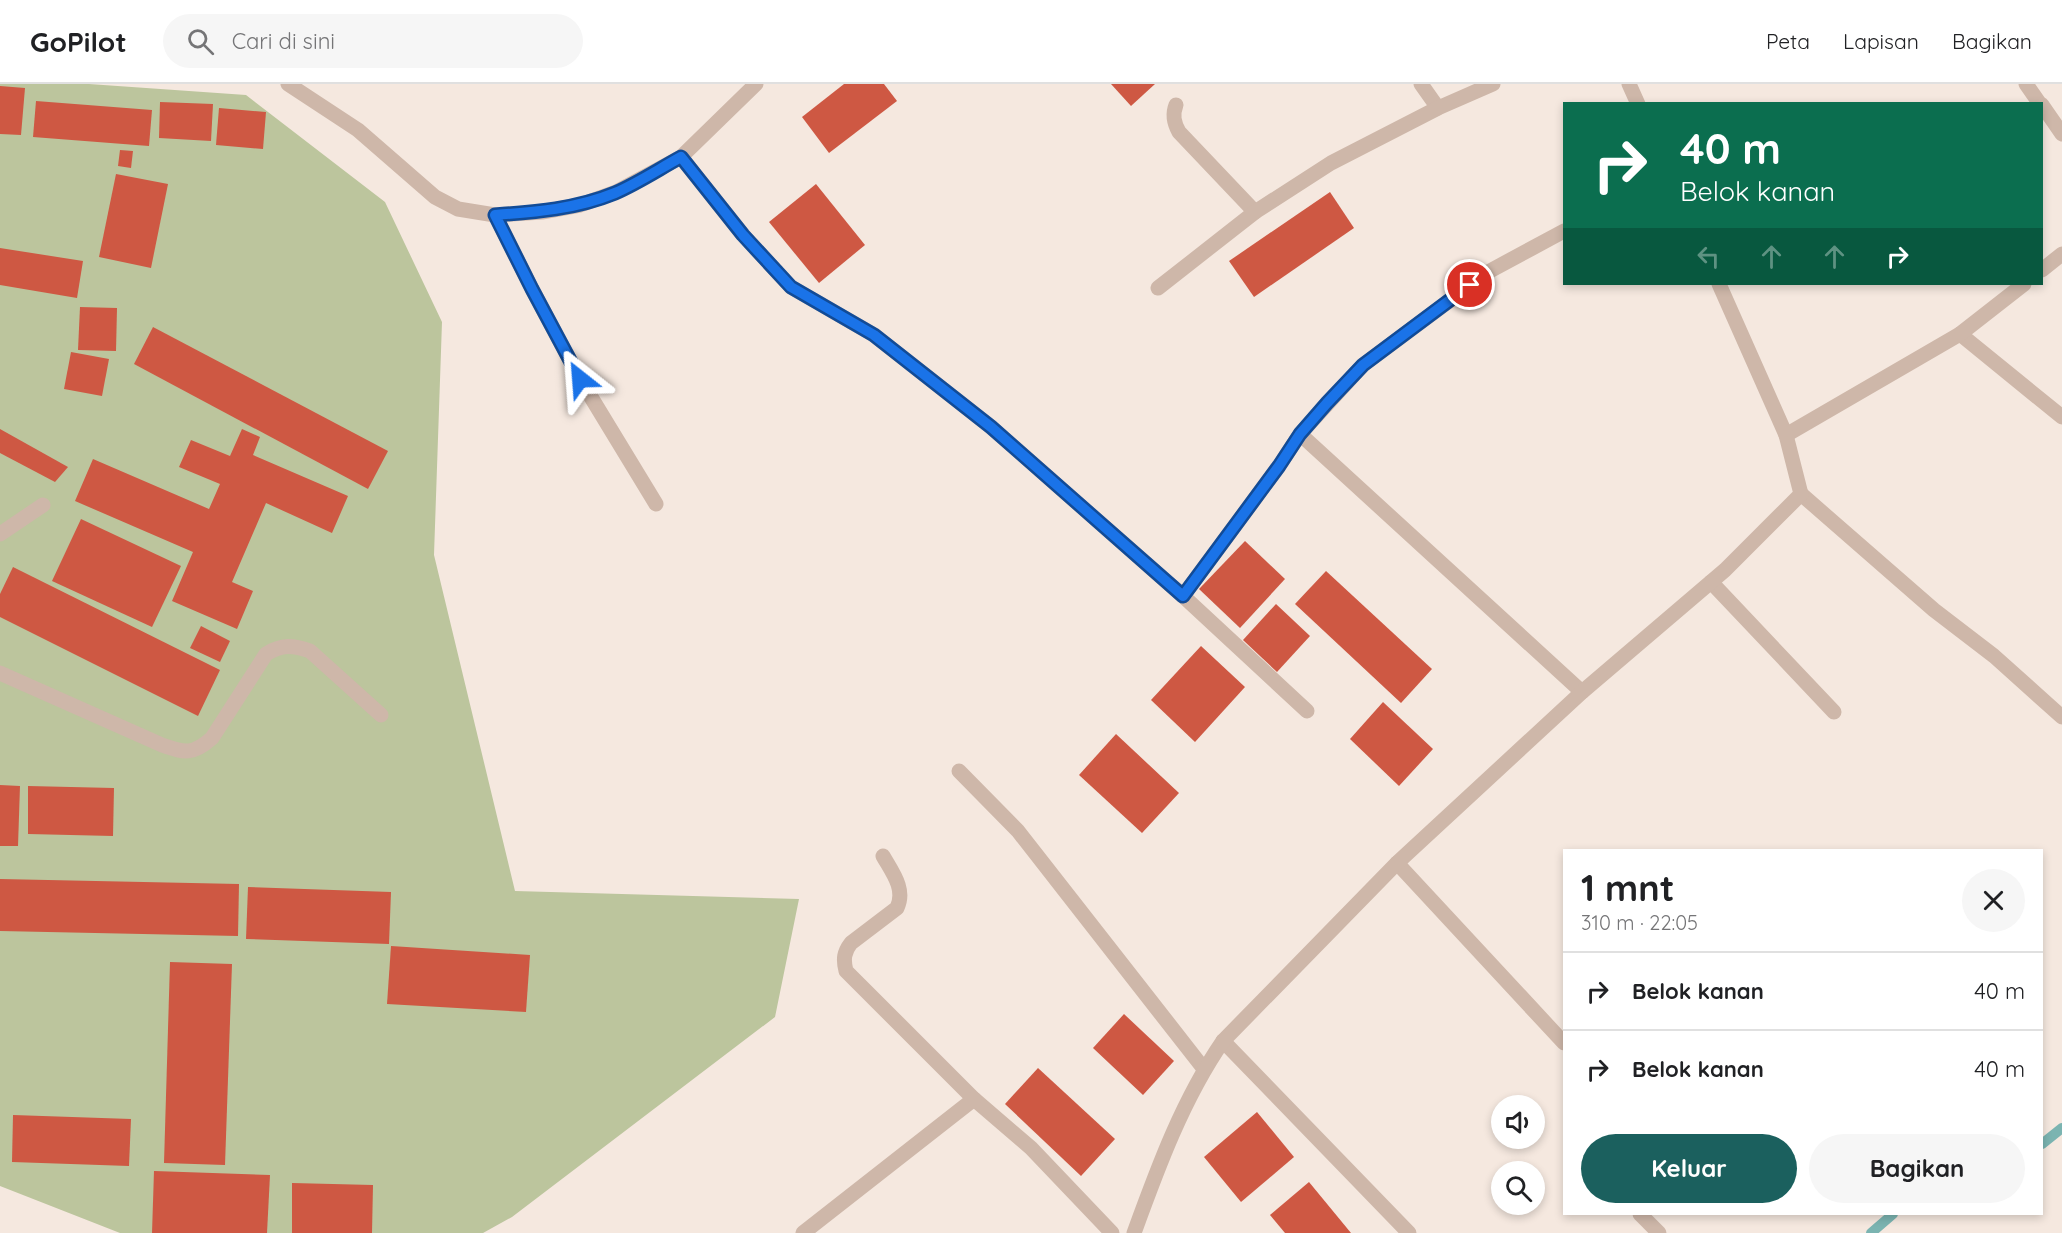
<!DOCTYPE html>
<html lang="id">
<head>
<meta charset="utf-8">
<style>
  :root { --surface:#fff; --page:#f6f6f6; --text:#202124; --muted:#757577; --line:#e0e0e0; --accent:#1b605e }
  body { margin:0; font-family:Quicksand,sans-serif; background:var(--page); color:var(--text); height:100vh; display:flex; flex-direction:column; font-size:22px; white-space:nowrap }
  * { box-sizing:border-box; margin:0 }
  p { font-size:20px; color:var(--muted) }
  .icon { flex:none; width:33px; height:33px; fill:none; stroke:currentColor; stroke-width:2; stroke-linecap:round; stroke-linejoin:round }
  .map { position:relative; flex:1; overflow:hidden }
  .side { position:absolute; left:1563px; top:765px; width:480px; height:366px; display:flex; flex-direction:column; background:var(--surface); border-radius:0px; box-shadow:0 3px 9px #0003 }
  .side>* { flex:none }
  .guide { position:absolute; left:1563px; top:18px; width:480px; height:183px; border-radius:0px; box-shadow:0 3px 9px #0003; background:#0b6e4f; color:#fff; overflow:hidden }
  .fabs { position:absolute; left:1491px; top:1011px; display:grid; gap:12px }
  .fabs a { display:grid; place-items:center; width:54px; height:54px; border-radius:50%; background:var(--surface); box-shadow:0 3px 9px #0003; font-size:30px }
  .pin { position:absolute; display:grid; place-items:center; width:51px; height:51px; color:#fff; margin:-26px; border:3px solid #fff; border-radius:50%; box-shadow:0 2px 6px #0007 }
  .me { position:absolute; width:66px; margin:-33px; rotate:332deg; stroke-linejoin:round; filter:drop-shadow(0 0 4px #0008) }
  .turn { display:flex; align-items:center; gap:21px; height:126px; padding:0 18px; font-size:27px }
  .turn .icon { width:78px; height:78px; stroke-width:2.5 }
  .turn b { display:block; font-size:42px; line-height:51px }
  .lanes { display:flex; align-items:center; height:57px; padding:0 18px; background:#0003; justify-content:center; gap:30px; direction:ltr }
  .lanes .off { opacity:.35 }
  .round { display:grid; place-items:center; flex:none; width:63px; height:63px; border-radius:32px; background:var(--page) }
  .summary { display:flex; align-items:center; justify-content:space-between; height:102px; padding:0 18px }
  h1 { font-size:36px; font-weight:800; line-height:45px }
  .action { display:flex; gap:12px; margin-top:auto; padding:12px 18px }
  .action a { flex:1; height:69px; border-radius:36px; background:var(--accent); color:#fff; font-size:24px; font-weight:800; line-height:69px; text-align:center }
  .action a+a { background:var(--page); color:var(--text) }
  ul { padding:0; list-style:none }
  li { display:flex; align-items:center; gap:18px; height:78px; padding:0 18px; border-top:2px solid var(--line) }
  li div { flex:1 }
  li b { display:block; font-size:22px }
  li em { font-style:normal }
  header { display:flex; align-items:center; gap:36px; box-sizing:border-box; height:84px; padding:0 30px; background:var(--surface); border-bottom:2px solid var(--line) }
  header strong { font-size:28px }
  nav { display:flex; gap:33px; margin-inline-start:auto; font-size:21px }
  .search { width:420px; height:54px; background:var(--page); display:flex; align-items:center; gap:15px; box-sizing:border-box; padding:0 21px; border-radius:33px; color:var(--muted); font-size:22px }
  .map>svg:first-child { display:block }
  .green { fill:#bcc59d }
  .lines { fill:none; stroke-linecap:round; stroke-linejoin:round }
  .stream { stroke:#7bb4b1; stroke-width:10 }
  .building { fill:#ce5843 }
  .minor { stroke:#ceb7a9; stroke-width:15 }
  .route-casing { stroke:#114b97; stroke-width:15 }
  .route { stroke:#1a73e8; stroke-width:10 }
</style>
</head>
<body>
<header>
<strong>GoPilot</strong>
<div class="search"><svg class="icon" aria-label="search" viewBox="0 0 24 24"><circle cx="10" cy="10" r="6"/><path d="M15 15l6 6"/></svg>Cari di sini</div>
<nav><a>Peta</a><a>Lapisan</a><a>Bagikan</a></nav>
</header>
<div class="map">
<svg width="2062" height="1149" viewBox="0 0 2062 1149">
  <rect width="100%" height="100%" fill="#f5e8df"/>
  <polygon class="green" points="0,0 89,0 246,11 385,118 442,238 434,471 515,807 799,815 775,933 512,1133 483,1149 120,1149 0,1102"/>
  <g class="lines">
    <g class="stream">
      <polyline points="2042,1060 2062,1044"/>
      <polyline points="1871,1149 1893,1130"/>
    </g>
  </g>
  <g class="building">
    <polygon points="844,0 884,0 897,17 829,69 802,33"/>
    <polygon points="1111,0 1155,0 1131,22"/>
    <polygon points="0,2 25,4 21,51 0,50"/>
    <polygon points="36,17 152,26 149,62 33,53"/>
    <polygon points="160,18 213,20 211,57 159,54"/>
    <polygon points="219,24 266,28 263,65 216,61"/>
    <polygon points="120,66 133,67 131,84 118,82"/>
    <polygon points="116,90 168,100 151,184 99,173"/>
    <polygon points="816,100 865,161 819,199 769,138"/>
    <polygon points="1330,108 1354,144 1254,213 1229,177"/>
    <polygon points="0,164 83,177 77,214 0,201"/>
    <polygon points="80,223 117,224 116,267 78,266"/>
    <polygon points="153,243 388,367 368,405 134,280"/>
    <polygon points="71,268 109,275 102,312 64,305"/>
    <polygon points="0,345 68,383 55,398 0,369"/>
    <polygon points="242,345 260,353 253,371 348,412 332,449 266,419 232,498 253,507 237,545 172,517 193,468 75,417 93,375 209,425 220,400 179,383 191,356 230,372"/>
    <polygon points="81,435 181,482 152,543 52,497"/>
    <polygon points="1245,457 1285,495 1240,544 1199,505"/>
    <polygon points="13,483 220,586 198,632 0,533 0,510"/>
    <polygon points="1326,487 1432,585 1401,619 1295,520"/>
    <polygon points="1276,520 1310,552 1277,588 1243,556"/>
    <polygon points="201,542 230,557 220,578 190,564"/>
    <polygon points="1201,562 1245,603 1195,658 1151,616"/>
    <polygon points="1383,618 1433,665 1399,702 1350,655"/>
    <polygon points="1116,650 1179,709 1142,749 1079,691"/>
    <polygon points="0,701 20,702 18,762 0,762"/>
    <polygon points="28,702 114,704 113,752 28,750"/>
    <polygon points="0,795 239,800 238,852 0,847"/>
    <polygon points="248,803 391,808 389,860 246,855"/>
    <polygon points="391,862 530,871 526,928 387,920"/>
    <polygon points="170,878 232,880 225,1081 164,1079"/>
    <polygon points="1124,930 1174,977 1143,1011 1093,964"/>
    <polygon points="1038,984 1115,1055 1081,1092 1005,1020"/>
    <polygon points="1257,1028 1294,1073 1241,1118 1204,1073"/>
    <polygon points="13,1031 131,1035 129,1082 12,1078"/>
    <polygon points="154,1087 270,1091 267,1149 152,1149"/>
    <polygon points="1309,1098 1351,1149 1285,1149 1270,1131"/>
    <polygon points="292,1099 373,1101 372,1149 292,1149"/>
  </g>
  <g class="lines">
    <g class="minor">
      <polyline points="288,0 358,46 435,113 458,125 495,131 542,128 580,121 616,108 681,73 756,0"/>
      <polyline points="1421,0 1438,24"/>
      <polyline points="1629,0 1638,20"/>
      <polyline points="2026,0 2040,20"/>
      <path d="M 1176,21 C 1172,31 1174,39 1179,48 L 1255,128"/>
      <polyline points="2042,21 2062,50"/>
      <polyline points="681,73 743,151 791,203 874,251 991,343 1183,512 1307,627"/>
      <polyline points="495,131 532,205 580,295 656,420"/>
      <polyline points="2042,186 2062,170"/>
      <polyline points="1158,204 1255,128 1331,79 1438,24 1493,0"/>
      <polyline points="1960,250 2062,333"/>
      <polyline points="1300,350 1582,608"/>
      <polyline points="1786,351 1960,250 2024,200"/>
      <polyline points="1801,410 1934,526 1994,572 2062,633"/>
      <polyline points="0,450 43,421"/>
      <polyline points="1711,498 1834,628"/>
      <polyline points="1183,512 1279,382 1300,350 1363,281 1488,188 1564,147"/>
      <path d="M 0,589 L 162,661 C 185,669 193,671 212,654 L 266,570 C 282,560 293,561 310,567 L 381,631"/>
      <polyline points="959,687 1018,747 1204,985"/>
      <path d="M 883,772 C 892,788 906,805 897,824 L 851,859 C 844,868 843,875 846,887 L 974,1015 L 1031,1064 L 1112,1149"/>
      <polyline points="1397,779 1564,959"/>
      <polyline points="1223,957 1409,1149"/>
      <polyline points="1640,1130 1659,1149"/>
      <polyline points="803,1149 974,1015"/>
      <path d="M 1134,1149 C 1158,1083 1183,1015 1223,957 L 1397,779 L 1582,608 L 1725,486 L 1801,410 L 1786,351 L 1719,200"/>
    </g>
  </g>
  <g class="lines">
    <g class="route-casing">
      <path id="route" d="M 580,295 L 532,205 L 495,131 C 536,128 576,125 615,109 C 638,99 659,85 681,73 L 743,151 L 791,203 L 874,251 L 991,343 L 1183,512 L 1279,382 L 1300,350 L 1327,319 L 1363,281 L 1470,201"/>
    </g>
    <use href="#route" class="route"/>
  </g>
</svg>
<div class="fabs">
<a><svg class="icon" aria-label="sound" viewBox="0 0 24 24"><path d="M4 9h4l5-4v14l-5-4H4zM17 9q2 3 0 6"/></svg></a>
<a><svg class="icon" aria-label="search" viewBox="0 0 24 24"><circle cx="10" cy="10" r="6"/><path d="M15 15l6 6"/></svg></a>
</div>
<div class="pin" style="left:1470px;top:201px;background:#d93025"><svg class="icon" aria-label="arrive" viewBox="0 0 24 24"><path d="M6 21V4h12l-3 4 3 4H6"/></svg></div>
<svg class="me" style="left:580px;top:295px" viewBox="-20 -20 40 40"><path d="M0-17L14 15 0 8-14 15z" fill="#1a73e8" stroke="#fff" stroke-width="4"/></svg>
<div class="guide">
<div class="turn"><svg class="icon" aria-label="right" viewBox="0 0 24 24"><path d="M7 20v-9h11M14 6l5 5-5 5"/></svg><div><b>40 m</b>Belok kanan</div></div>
<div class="lanes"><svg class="icon off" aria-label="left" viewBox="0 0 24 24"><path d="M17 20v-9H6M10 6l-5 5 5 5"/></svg><svg class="icon off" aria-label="ahead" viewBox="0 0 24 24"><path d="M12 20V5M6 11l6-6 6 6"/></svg><svg class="icon off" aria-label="ahead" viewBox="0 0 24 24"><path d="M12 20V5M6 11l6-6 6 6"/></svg><svg class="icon" aria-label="right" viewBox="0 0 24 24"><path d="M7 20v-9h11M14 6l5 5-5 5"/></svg></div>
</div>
<section class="side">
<div class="summary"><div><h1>1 mnt</h1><p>310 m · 22:05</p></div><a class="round"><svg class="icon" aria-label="close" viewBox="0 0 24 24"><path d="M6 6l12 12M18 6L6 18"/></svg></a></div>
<ul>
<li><svg class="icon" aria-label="right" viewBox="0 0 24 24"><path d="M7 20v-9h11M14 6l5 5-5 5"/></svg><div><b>Belok kanan</b></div><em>40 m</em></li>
<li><svg class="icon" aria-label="right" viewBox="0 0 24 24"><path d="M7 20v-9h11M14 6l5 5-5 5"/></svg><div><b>Belok kanan</b></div><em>40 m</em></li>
</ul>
<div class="action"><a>Keluar</a><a>Bagikan</a></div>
</section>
</div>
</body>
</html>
